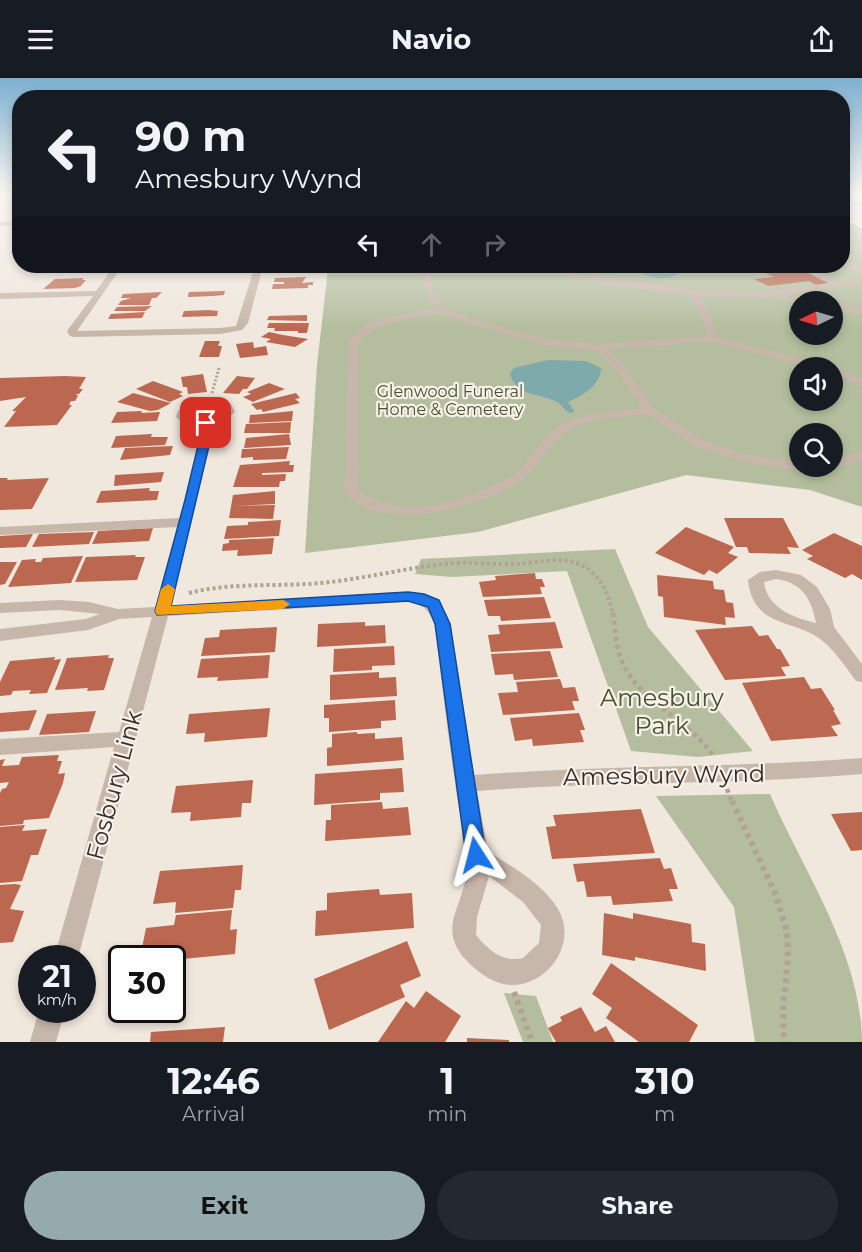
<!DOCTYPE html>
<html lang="en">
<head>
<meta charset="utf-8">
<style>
  :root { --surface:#171b24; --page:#242831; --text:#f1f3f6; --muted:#9ea1a6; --accent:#94aaad }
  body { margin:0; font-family:Montserrat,sans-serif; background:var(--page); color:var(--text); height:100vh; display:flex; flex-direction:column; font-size:22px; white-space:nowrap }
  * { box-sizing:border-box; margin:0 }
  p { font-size:20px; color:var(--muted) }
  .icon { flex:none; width:33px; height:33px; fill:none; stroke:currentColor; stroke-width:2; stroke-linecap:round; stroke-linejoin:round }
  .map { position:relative; height:964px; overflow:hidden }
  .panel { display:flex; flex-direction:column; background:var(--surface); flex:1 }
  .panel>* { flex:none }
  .hud { position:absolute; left:12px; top:12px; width:838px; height:183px; border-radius:24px; box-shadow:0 3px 9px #0003; background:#171b24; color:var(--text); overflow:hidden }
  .needle { width:39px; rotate:265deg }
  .tools { position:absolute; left:789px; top:213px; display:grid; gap:12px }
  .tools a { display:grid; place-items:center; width:54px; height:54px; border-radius:50%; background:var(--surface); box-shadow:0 3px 9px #0003; font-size:30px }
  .speed { position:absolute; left:18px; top:867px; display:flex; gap:12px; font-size:30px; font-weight:700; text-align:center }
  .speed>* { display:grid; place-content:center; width:78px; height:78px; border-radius:50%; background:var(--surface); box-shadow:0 3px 9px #0003; line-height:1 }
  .speed small { font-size:15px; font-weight:400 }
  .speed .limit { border:3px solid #111; border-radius:9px; background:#fff; color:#111 }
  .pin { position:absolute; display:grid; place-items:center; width:51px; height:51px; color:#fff; margin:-26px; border-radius:12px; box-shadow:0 3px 9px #0006 }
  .me { position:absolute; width:66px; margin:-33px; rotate:351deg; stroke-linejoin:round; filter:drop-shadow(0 0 4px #0008) }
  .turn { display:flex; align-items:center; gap:21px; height:126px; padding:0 24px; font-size:27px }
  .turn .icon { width:78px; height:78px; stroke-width:2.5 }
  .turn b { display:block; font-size:42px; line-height:51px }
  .lanes { display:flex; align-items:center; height:57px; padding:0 24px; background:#0003; justify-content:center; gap:30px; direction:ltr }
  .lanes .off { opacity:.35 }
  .eta { display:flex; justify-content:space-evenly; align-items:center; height:102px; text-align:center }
  .eta b { font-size:36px; font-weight:700; line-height:42px }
  .button { display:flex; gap:12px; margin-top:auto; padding:12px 24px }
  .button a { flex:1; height:69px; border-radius:36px; background:var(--accent); color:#111; font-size:24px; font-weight:700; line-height:69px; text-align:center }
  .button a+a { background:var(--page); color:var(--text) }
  header { display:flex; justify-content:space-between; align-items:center; height:78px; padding:0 24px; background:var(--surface); font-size:27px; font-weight:700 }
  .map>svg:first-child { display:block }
  .green { fill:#b4be9e; fill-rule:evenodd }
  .water { fill:#7eaaab }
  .building { fill:#bc674f }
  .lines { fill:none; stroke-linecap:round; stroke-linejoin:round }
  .path-far3 { stroke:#b3a194; stroke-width:3; stroke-dasharray:2 2; stroke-linecap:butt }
  .path-far2 { stroke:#b3a194; stroke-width:4; stroke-dasharray:3 3; stroke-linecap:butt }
  .path-far1 { stroke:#b3a194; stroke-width:4.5; stroke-dasharray:4 4; stroke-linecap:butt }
  .path { stroke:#b3a194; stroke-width:6; stroke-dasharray:4.5 4.5; stroke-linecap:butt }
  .minor { fill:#c7b6aa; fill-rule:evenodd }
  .route { fill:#1a73e8; stroke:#114b97; stroke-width:1.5 }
  .slow { fill:#f59e0b }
  .labels { text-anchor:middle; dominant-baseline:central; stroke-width:4.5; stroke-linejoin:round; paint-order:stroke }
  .far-park-label { font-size:16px; fill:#46512f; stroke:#f8f1e9 }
  .near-park-label { font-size:24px; fill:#46512f; stroke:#f8f1e9 }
  .near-street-label { font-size:24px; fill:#352c29; stroke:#f8f1e9 }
</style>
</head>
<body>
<header><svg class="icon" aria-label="menu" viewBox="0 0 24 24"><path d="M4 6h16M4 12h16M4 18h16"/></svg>Navio<svg class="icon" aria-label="share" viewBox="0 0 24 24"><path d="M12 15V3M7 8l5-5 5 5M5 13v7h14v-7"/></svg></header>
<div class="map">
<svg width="862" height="964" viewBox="0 0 862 964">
  <rect width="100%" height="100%" fill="#f0e7dd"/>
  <g class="green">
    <path d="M 843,140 L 862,151 L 862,429 L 810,412 L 686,397 L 478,454 L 305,475 L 317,287 L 328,191 L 343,188 L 843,188 ZM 800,224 L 832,224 L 832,256 L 800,256 ZM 800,290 L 832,290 L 832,322 L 800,322 ZM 800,356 L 832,356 L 832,388 L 800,388 Z"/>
    <polygon points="615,471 648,549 753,673 698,679 631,673 567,493 452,499 415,496 421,481"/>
    <path d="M 770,716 C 804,795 861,875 862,964 L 755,964 L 734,829 L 656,718 Z"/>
    <polygon points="504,915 536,918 553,964 523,964"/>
  </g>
  <g class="water">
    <path d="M 640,188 L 676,188 L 682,193 C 672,202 654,202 643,196 Z"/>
    <path d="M 548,282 L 586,283 L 601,290 C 601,307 582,318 568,324 L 574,333 L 572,335 C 564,334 564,328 557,324 C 541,315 515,319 510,295 L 514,290 Z"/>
  </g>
  <g class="building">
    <polygon points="751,188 778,188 785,191 803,189 833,206 818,208 809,203 768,208 754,201 774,199"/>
    <polygon points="306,199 302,205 313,204 313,207 308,207 308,210 272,211 273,206 284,206 284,204 274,204 275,200"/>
    <polygon points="84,200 82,202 86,202 81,208 75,210 43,211 55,201"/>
    <polygon points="225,213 224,217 213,218 188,219 188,217 189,214"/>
    <polygon points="162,214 156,220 152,220 149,227 118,227 121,223 131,220 121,220 123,216"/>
    <polygon points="152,228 145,233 114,233 117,229"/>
    <polygon points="184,233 209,232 218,233 217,238 182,239"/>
    <polygon points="145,234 142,240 108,241 111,236"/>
    <polygon points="307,237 307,243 267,242 269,238"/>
    <polygon points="269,245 309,245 307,255 298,255 298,253 274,253 275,250 267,250"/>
    <polygon points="269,254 283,257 308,261 295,269 266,264 271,261 261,259"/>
    <polygon points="205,263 220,263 218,268 222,268 219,279 199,279"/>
    <polygon points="253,264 254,270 266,268 268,277 240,280 236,266"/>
    <polygon points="203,296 207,314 188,316 187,309 183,309 181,299"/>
    <polygon points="64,298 86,299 79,311 83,311 79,316 76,316 78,318 75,323 71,323 69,327 72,327 57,347 4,349 16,333 12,333 26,319 0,323 0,300"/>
    <polygon points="237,298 255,300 247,311 243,311 239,316 223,315"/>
    <polygon points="153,303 183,314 179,316 183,318 170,324 136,311"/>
    <polygon points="269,305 285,311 253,324 243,319 251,316 247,314"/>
    <polygon points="133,315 171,325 158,332 150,333 117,324"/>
    <polygon points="296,315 300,320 295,321 300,325 263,334 261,331 257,332 251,326"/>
    <polygon points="142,333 141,335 160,334 157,343 111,345 117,334"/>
    <polygon points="293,333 292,343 249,345 250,337"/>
    <polygon points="291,344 290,355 244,355 246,346"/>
    <polygon points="152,356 151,359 168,359 165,367 111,370 116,358"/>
    <polygon points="289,356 291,367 244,370 246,360"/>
    <polygon points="173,368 170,377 120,382 125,370"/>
    <polygon points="289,369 286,381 253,382 253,379 241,380 242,371 245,371"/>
    <polygon points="290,383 289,387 294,387 293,394 262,395 262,397 286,396 285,403 280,403 279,409 233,409 240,387"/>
    <polygon points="164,394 161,404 114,408 115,397"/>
    <polygon points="0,400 8,400 7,402 49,400 32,431 0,432"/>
    <polygon points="150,410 149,413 159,413 157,422 96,425 101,413"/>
    <polygon points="275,413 275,426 233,428 275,427 273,441 229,440 233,417"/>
    <polygon points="724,440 783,440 799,470 787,469 791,476 749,475 747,469 736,469"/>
    <polygon points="281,442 279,458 224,461 227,448 248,447 248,444"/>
    <polygon points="686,449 734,469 728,475 738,479 717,496 709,492 704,497 655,475"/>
    <polygon points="153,450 149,463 92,466 98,453"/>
    <polygon points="94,454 89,466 32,469 39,456"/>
    <polygon points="834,455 862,468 862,502 852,496 845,500 807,481 813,478 802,472"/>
    <polygon points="33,456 26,469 0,470 0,458"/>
    <polygon points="274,460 272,476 237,478 238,472 222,473 223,466 229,465 229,462"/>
    <polygon points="136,477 135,479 145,479 137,502 75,504 86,479"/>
    <polygon points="83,478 71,505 8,509 22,482 36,481 35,484 41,484 43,480"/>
    <polygon points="0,484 17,484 5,506 0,507"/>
    <polygon points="535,495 536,501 542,501 545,509 540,509 542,516 483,519 479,504 496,502 495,498"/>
    <polygon points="657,497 713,503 714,511 724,512 726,524 733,525 735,540 725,539 726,547 664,539 663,519 658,518"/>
    <polygon points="544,519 551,540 501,543 500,538 488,538 484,522"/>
    <polygon points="365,544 365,548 385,547 386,565 317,569 318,546"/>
    <polygon points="555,544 563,570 491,574 488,557 500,556 498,547"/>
    <polygon points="752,548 759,558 768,557 777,571 780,571 790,588 781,589 786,598 725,602 695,552"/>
    <polygon points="277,549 275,574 201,578 205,560 219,559 220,552"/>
    <polygon points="394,568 395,587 372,588 372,592 333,594 334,571"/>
    <polygon points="550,573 558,599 514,602 513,596 495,597 491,576"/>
    <polygon points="109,577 108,580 114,580 104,612 87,613 88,610 55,612 67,580"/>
    <polygon points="270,577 268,600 217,603 218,599 197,600 201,581"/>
    <polygon points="55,579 54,582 61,581 47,615 29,616 31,612 13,613 11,617 0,618 0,604 10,583"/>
    <polygon points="379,594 379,600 396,599 397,618 330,622 330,597"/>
    <polygon points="804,599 811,611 821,610 835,632 833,632 841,646 831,648 838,658 771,663 742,605"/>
    <polygon points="560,601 563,610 575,609 579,623 572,623 575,632 503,637 498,615 518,614 516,604"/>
    <polygon points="395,622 396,642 381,643 381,650 329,654 329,640 324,640 324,627"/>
    <polygon points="270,630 267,659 204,664 205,655 186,656 189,636"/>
    <polygon points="37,632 29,652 0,654 0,635"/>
    <polygon points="96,633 89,654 39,657 47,636"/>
    <polygon points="579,635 585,652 580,652 584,664 533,668 532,661 515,663 510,640"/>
    <polygon points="357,654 357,656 375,655 375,661 402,659 404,682 327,688 327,670 332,669 332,656"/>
    <polygon points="59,677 57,683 62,683 58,696 65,695 63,705 49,740 24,742 23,746 0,748 0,715 2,711 6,710 9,704 0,705 0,682 5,681 2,688 19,687 22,679"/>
    <polygon points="402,690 404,714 380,715 380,722 314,727 315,696"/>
    <polygon points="253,702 251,725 242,725 241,739 190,743 191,734 171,735 176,708"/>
    <polygon points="382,724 383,731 408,729 411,757 325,763 326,742 331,742 331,727"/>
    <polygon points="641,731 655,775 552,781 546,749 556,748 553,737"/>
    <polygon points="862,734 862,772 851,773 831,736"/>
    <polygon points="25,747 22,753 47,751 38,777 31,777 22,803 0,805 0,749"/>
    <polygon points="660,780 664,791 671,790 678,811 669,811 673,823 613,827 611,818 587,819 584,803 577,804 573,786"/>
    <polygon points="243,787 241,812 235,812 233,830 175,835 176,824 153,826 160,793"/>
    <polygon points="15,806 21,807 10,831 24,833 13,864 0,865 0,807"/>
    <polygon points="379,811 380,817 412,815 414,850 315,858 316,833 327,832 327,815"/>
    <polygon points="232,832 230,852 237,851 235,876 172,882 172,880 140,880 146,850 174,847 176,837"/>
    <polygon points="604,835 633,841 633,835 691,846 692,864 705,866 706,893 635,879 635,883 602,877"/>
    <polygon points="407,863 421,898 400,907 405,919 329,952 314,901"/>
    <polygon points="611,885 698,947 689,964 639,964 606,940 612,930 592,916"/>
    <polygon points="426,913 461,938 445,964 378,964 406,923 414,930"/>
    <polygon points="581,929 595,954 606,948 615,964 556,964 548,950 562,943 560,939"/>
    <polygon points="225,949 223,964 150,964 151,954"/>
    <polygon points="467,960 509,962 509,964 467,964"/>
  </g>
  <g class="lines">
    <polyline class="path-far3" points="212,315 219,290"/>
    <path class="path-far2" d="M 189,515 C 231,504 277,509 321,505 C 362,501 402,491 443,486 C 467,483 492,487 516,486 C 537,485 560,478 579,486 C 600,495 609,516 613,537"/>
    <g class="path-far1">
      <path d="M 613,535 C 615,552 616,570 623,586 C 641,625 690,642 714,679"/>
      <polyline points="727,711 732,724"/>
    </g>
    <g class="path">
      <polyline points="732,723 776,817 787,854 788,881 783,927 784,964"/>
      <polyline points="514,914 532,964"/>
    </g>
    <g class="minor">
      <polygon points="862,123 862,127 843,128 843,124"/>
      <rect x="0" y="144" width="20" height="4"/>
      <polygon points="843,185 862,190 862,194 840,189"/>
      <polygon points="114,188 122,188 77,253 220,250 236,248 255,188 263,188 248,245 242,252 220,256 73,259 70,258 67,253 93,218 0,221 0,215 96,213"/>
      <path d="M 420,188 L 428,188 L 435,219 L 444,230 L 479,243 L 545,261 L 600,266 L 707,258 L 705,250 L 690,217 C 664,213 564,205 552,188 L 560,188 L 566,192 L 583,197 L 693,212 L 764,214 L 828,205 L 794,188 L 803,188 L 838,204 L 862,201 L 862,205 L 783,217 L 811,224 L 800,225 L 778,221 L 778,218 L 764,220 L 699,218 L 715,250 L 716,259 L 831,288 L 862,301 L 862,308 L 832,296 L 832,290 L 813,290 L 712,264 L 608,271 L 629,294 L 653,330 L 703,362 L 744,376 L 800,384 L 800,388 L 832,388 L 832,382 L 862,373 L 862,382 C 851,386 840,391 828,389 C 811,401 713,378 693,367 C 677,358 662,346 647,336 C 622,339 593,340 571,351 C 550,362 541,387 524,401 C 517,407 508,410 500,414 C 459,433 379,455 344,414 L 349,262 C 370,238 406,236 435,230 L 427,219 ZM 440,235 L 473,247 L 545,267 L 597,272 L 621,298 L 642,330 C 616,333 584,334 561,347 C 543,357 532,379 517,394 C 508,402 495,406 485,411 C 440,430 401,439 358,412 L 359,263 C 381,242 412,240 440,235 Z"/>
      <polygon points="832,225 862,230 862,236 832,231"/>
      <path d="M 209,321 L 231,326 L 235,334 L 223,344 L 212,347 L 213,355 L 171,528 L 408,514 C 435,517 440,522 451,546 L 474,697 C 603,687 733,690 862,680 L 862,696 C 734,707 605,703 477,713 L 488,773 C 513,790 541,804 558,831 C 578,864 549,908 510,907 C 495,906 480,896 470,886 C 431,850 469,825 467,785 C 466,759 458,731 455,704 C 447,652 441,599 435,546 C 428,532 424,526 408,524 L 168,538 L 78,880 L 54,880 L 114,669 L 0,677 L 0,661 L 119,654 L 152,539 L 119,541 L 88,552 L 0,563 L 0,551 L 86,541 L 100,536 L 60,532 L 0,535 L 0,525 L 60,522 L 89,524 L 118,531 L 155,529 L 178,449 L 0,457 L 0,449 L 180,440 L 201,355 L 200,348 L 183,345 L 176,339 C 181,323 195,323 209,321 ZM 209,327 L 222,330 L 223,333 L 206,341 L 188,338 L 189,334 L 197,329 ZM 489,798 L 523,824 L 541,847 L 539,865 L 523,880 C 503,885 488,872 476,857 L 477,839 Z"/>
      <path d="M 776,492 L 801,497 L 817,509 L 830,531 L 834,549 L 862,586 L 862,604 L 856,603 C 845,588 834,571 819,560 C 792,541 753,549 748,502 L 760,494 ZM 776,501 C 802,504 812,522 816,545 C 794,540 767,530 764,504 Z"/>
      <polygon points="39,932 65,932 56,964 30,964"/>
    </g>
  </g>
  <linearGradient id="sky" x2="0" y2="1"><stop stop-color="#7db0d0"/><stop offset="0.46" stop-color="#f8f4f0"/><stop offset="1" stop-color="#f8f4f0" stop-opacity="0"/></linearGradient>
  <rect width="862" height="252" fill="url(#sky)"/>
  <polygon class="route" points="202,342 209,342 212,355 171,528 408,514 424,516 439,522 450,546 486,777 483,784 476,786 469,784 466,777 435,546 428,529 408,523 157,537 155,533 185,422 201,355"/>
  <polygon class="slow" points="168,506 175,511 171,528 283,522 290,526 283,531 157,537 155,533 161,511"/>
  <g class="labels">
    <g class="far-park-label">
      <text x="450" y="313">Glenwood Funeral<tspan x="450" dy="18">Home &amp; Cemetery</tspan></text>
    </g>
    <g class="near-park-label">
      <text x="662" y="619">Amesbury<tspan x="662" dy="28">Park</tspan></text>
    </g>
    <g class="near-street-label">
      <text transform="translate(664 697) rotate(-1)">Amesbury Wynd</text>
      <text transform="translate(114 707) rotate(-75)">Fosbury Link</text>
    </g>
  </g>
</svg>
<div class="tools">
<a><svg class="needle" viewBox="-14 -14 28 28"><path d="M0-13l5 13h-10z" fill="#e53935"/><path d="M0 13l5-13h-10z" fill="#9ea1a6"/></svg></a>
<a><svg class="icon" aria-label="sound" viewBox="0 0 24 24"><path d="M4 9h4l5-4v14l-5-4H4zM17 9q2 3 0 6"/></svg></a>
<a><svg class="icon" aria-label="search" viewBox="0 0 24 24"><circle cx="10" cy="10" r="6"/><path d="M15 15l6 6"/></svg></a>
</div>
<div class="speed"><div>21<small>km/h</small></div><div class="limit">30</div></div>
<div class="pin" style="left:206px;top:345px;background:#d93025"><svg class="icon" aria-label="arrive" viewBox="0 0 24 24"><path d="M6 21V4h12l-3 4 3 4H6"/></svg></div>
<svg class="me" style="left:476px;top:777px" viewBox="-20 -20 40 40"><path d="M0-17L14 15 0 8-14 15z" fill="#1a73e8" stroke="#fff" stroke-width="4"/></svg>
<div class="hud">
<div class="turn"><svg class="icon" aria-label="left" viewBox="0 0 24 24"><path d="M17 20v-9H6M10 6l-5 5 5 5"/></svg><div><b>90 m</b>Amesbury Wynd</div></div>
<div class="lanes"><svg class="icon" aria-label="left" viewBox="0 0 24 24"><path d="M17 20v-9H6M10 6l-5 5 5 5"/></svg><svg class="icon off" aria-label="ahead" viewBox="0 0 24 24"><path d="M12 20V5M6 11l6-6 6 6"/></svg><svg class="icon off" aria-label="right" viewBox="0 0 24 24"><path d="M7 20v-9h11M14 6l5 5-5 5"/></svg></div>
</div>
</div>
<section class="panel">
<div class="eta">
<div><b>12:46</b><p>Arrival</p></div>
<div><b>1</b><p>min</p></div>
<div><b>310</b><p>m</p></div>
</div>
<div class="button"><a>Exit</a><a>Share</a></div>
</section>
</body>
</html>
